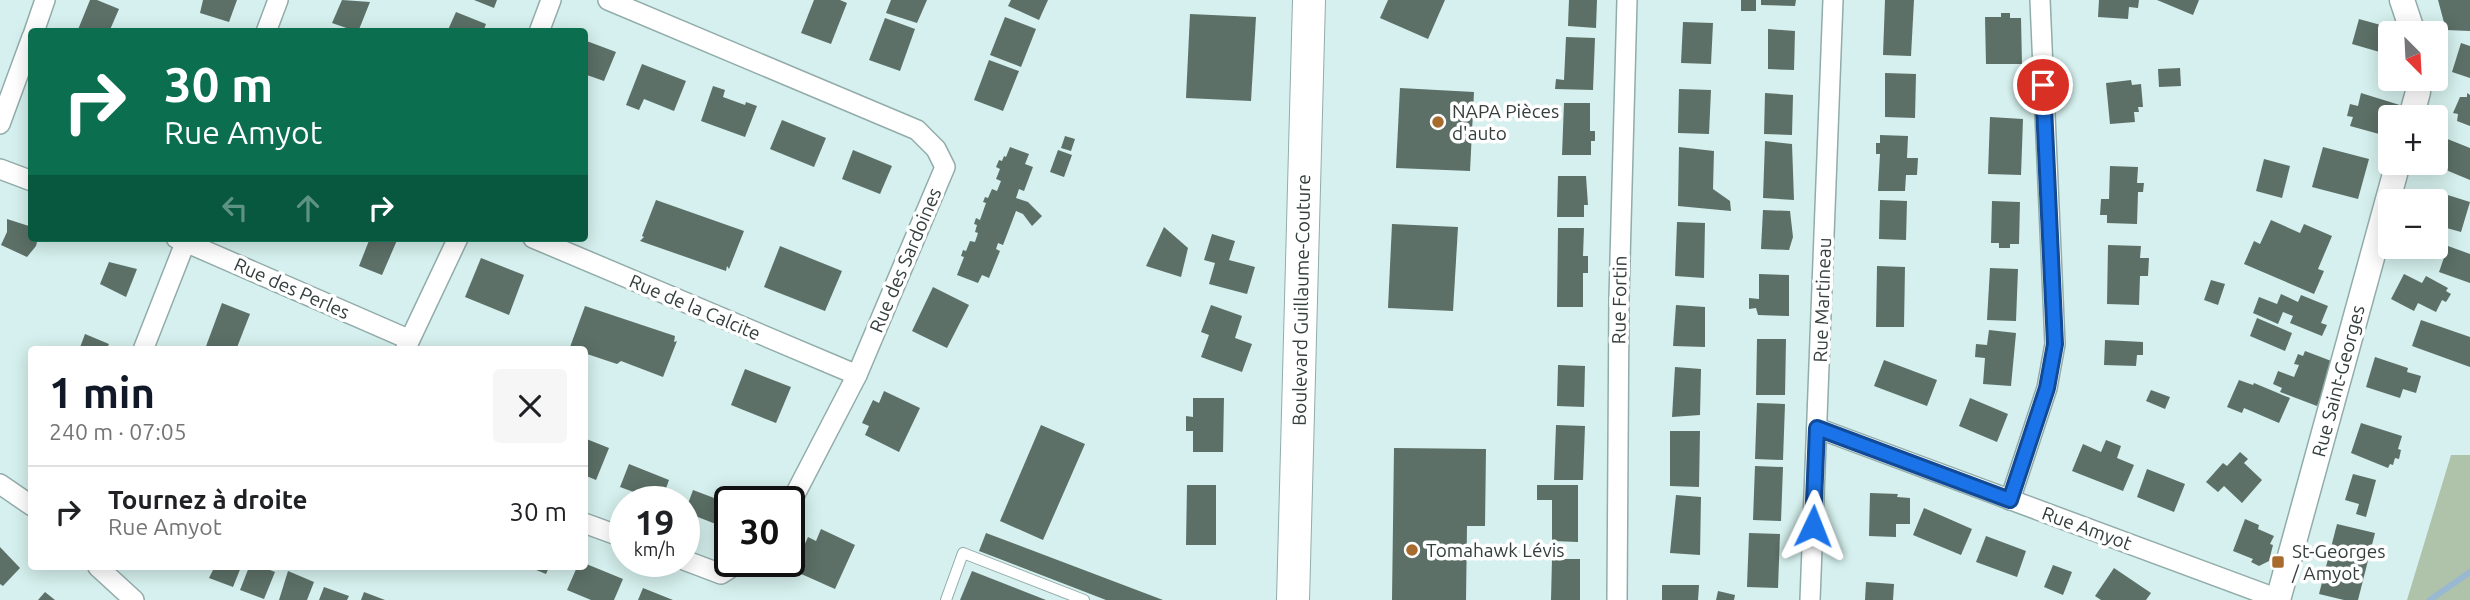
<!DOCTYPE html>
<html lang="fr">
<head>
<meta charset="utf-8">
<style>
  :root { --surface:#fff; --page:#f6f6f6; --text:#202124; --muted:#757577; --line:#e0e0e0; --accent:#111827 }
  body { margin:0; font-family:Ubuntu,sans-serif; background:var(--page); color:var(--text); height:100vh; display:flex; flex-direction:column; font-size:26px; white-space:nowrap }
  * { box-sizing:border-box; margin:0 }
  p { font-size:23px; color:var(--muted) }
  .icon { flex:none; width:38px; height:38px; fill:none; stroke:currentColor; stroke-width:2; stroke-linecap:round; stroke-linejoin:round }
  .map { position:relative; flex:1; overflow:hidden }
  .side { position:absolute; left:28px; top:346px; width:560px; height:224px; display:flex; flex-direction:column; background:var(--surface); border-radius:7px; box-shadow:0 4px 18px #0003 }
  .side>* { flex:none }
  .top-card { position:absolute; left:28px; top:28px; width:560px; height:214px; border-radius:7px; box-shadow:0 4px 18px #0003; background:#0b6e4f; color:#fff; overflow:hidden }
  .needle { width:46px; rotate:156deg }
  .controls { position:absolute; left:2378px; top:21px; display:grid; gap:14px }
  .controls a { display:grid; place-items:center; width:70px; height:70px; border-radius:7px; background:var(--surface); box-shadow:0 4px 18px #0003; font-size:35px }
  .speed { position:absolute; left:609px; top:486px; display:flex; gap:14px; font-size:35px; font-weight:700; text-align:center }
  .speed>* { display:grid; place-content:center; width:91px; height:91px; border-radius:50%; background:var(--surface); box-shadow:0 4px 18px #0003; line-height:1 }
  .speed small { font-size:18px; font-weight:400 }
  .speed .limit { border:4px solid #111; border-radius:10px; background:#fff; color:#111 }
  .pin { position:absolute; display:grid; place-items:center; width:60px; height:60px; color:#fff; margin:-30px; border:4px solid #fff; border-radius:50%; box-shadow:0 2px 7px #0007 }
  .me { position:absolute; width:77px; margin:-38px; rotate:2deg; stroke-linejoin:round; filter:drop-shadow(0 0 5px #0008) }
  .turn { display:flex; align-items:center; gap:24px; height:147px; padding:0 21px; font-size:32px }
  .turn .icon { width:91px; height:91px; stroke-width:2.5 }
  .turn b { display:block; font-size:49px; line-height:60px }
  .lanes { display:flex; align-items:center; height:66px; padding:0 21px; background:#0003; justify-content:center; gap:35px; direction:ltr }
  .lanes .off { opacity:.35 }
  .round { display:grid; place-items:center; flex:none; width:74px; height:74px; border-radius:7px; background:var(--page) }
  .headline { display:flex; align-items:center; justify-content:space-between; height:119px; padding:0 21px }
  h1 { font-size:42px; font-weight:700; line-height:52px; color:var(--accent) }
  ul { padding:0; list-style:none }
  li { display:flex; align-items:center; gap:21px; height:91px; padding:0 21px; border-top:2px solid var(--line) }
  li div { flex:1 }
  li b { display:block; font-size:26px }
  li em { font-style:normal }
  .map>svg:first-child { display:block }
  .green { fill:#afc3ab }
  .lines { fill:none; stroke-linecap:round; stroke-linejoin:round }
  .stream { stroke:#99b8d1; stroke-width:6 }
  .building { fill:#5c7067 }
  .service-casing { stroke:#92acaa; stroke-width:12 }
  .minor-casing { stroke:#92acaa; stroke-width:22 }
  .tertiary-casing { stroke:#92acaa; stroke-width:27 }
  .primary-casing { stroke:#92acaa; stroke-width:34 }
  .service { stroke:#fff; stroke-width:10 }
  .minor { stroke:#fff; stroke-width:19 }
  .tertiary { stroke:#fff; stroke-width:24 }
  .primary { stroke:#fff; stroke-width:32 }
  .route-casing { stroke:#114b97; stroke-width:18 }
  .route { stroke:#1a73e8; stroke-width:12 }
  .poi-dot { fill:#a76b2e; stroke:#fff; stroke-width:2.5 }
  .labels { text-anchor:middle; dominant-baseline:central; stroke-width:7; stroke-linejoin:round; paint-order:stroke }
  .poi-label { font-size:19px; fill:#333e3d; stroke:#fff; text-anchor:start }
  .street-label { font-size:19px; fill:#333e3d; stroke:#fff }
</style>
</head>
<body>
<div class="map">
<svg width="2470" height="600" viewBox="0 0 2470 600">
  <rect width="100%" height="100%" fill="#d5f0ee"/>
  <polygon class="green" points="2451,455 2470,455 2470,600 2407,600"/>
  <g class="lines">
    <polyline class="stream" points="2430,600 2470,572"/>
  </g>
  <g class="building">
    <polygon points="90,0 97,0 119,9 109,32 77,32"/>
    <polygon points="203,0 237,0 229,22 200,13"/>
    <polygon points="342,0 370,2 358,32 332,23"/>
    <polygon points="474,0 497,0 494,8"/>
    <polygon points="814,0 840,0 847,3 831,44 801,33"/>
    <polygon points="891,0 927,0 917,23 886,13"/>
    <polygon points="1011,0 1048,0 1039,20 1008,6"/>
    <polygon points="1388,0 1445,0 1428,39 1380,18"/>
    <polygon points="1569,0 1597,0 1596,28 1568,26"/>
    <rect x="1741" y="0" width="15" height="11"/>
    <polygon points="1761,0 1796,0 1795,6 1761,5"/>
    <polygon points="1885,0 1914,0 1911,56 1883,55"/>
    <polygon points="2099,0 2139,0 2138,8 2129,7 2128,19 2098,17"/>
    <polygon points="2157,0 2199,0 2193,15"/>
    <polygon points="2438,0 2470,0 2470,31 2446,30"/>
    <polygon points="456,12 486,24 483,32 447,32"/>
    <polygon points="2001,13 2010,13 2010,18 2021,18 2022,64 1986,64 1985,17 2001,17"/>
    <polygon points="1190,14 1256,17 1251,101 1186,98"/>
    <polygon points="1005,17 1036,29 1021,67 990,55"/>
    <polygon points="885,18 915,29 900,71 869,60"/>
    <polygon points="2359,19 2406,32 2406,33 2390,33 2390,55 2352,44"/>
    <polygon points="1683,22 1713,23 1711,64 1681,63"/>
    <polygon points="1768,29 1795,31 1794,70 1768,69"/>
    <polygon points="1566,37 1595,38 1593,90 1555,89 1556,79 1564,80"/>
    <polygon points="584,40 616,52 604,81 584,74"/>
    <polygon points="2461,43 2470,46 2470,78 2452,72"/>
    <polygon points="989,60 1019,71 1003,111 974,100"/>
    <polygon points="642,64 686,81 674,111 644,99 639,110 626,105"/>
    <polygon points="2180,68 2181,86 2159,87 2158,69"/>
    <polygon points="1885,73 1916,74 1915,118 1885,117"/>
    <polygon points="2131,80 2132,85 2141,84 2143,107 2138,107 2139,112 2134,112 2135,122 2110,124 2106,83"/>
    <polygon points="713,86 725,90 723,97 745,105 746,102 757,106 745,137 701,121"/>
    <polygon points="1400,88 1474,92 1470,171 1396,168"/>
    <polygon points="1679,89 1711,90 1709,134 1678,133"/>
    <polygon points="1765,93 1793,95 1792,135 1764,134"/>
    <polygon points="2361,93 2403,106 2400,117 2390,117 2390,137 2350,126 2353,117 2347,116 2350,104 2358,106"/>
    <polygon points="2467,93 2470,95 2470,126 2457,121 2458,114 2453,113 2460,97 2467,97"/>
    <polygon points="1564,103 1590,103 1590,131 1595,131 1595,141 1591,141 1591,155 1562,155"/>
    <polygon points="1990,117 2023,119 2021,175 1988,174"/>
    <polygon points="782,120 826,138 814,167 770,149"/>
    <polygon points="1880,135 1908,136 1907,158 1918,158 1917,175 1906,175 1905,191 1878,191 1880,154 1876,154 1876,143 1880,143"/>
    <polygon points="1065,136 1075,139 1071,151 1061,148"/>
    <polygon points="2445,138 2470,148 2470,180 2434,165 2437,156 2436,147 2441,149"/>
    <polygon points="1765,141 1792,144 1794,200 1763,198"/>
    <polygon points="1010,147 1029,154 1025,164 1033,167 1024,191 1019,189 1016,198 1028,202 1042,216 1032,226 1023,214 1016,211 1003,245 998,243 996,249 1000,251 989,278 982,275 978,283 957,275 964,257 961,256 963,250 966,251 970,241 975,242 978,233 975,232 977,225 974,224 976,218 980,220 986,203 983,202 985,197 988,198 992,189 997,191 1001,181 996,179 1000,169 996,167 999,160 1002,161 1004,156 1006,157"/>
    <polygon points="1679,147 1714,151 1713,189 1730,201 1731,211 1678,206"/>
    <polygon points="2323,147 2369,159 2358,199 2312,187"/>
    <polygon points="853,150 892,166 880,194 842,179"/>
    <polygon points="1058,150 1072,155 1064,177 1050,172"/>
    <polygon points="2264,159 2290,166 2282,198 2256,191"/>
    <polygon points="2110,166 2138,167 2137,183 2144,183 2143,192 2138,192 2137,224 2107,223 2107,215 2100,215 2101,199 2109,199"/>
    <polygon points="1558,176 1586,176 1588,205 1584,205 1584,217 1557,217"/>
    <polygon points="2435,191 2470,202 2461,232 2436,225 2436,201 2432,201"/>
    <polygon points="656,200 744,231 729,269 727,266 726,271 640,241 644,237 642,236"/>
    <polygon points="1880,200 1907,201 1906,240 1879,239"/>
    <polygon points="1992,201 2020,202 2019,244 2010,244 2010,248 1999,248 1999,243 1991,243"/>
    <polygon points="1763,210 1790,211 1793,237 1789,250 1761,249"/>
    <polygon points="7,219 32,227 32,238 38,238 36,246 27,257 1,245 7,232"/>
    <polygon points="2271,220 2300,233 2304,224 2332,236 2318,269 2324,271 2314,294 2244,264 2254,241 2260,244"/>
    <polygon points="1677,222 1705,223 1704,278 1675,276"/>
    <polygon points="1392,224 1458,227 1453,311 1388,308"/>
    <polygon points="1164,227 1188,248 1181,277 1146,266"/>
    <polygon points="1558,228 1584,228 1583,256 1588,256 1588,273 1583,273 1583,307 1557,307"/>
    <polygon points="1212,234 1235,241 1229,260 1255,267 1247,294 1209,284 1215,263 1204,260"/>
    <polygon points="370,238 398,238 382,275 359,266"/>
    <polygon points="2108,245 2141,246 2140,258 2149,258 2148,276 2140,276 2139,305 2107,304"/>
    <polygon points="780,246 842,271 825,311 764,287"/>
    <polygon points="2448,246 2470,254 2470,283 2439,272"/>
    <polygon points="481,258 524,275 509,315 465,297"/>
    <polygon points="109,262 137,269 126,297 100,284"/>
    <polygon points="1877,266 1905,267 1904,327 1876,327"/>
    <polygon points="1990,268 2018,269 2016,321 1987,320"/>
    <polygon points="1759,274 1789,275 1789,316 1758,315 1756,308 1749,309 1749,298 1759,299"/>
    <polygon points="2404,274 2422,283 2426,276 2448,288 2446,291 2451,294 2446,302 2442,300 2436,312 2418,303 2414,311 2391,299"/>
    <polygon points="2211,280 2225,284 2218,305 2204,300"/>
    <polygon points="933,287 969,305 947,348 912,331"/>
    <polygon points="2281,294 2298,302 2301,295 2328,306 2321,323 2327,325 2322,336 2290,323 2293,316 2283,312 2278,324 2253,313 2259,297 2277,304"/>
    <polygon points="222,303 250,314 236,350 208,350 205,349"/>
    <polygon points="1211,305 1242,316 1235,338 1252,344 1242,372 1201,357 1209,335 1201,332"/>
    <polygon points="1676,305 1705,307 1705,347 1673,346"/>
    <polygon points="585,306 675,336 674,342 677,341 663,377 621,361 617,364 584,353 584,350 570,347"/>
    <polygon points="2257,318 2292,333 2285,351 2250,336"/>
    <polygon points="2421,320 2470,337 2470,367 2412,346"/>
    <polygon points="1989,330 2016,333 2011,386 1983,384 1985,358 1975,357 1976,344 1987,345"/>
    <polygon points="85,334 109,344 106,350 79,350"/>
    <polygon points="1757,339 1786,339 1785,395 1756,395"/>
    <polygon points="2105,340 2143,342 2143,355 2137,355 2136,366 2104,365"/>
    <polygon points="2305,351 2334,362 2317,406 2280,392 2282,388 2273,384 2278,371 2294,377 2299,365 2294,364 2298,354 2303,356"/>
    <polygon points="2375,357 2408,368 2407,372 2421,376 2416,393 2403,389 2400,398 2366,387"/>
    <polygon points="1884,360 1937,380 1927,406 1874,386"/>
    <polygon points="1558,365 1585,366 1584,407 1557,406"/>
    <polygon points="1675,367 1701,369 1700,415 1672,417"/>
    <polygon points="745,369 791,387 776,423 731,405"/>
    <polygon points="2239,380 2253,385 2254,383 2290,398 2279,423 2244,408 2242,413 2227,407"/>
    <polygon points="2151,390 2170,397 2165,409 2146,401"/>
    <polygon points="884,391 920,408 899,452 865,435 869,426 862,423 873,400 879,403"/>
    <polygon points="1193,398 1224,398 1223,452 1193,452 1193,431 1186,431 1186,416 1193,417"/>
    <polygon points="1970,398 2008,414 1997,442 1959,426"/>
    <polygon points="1757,403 1785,404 1783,460 1755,459"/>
    <polygon points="2361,423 2402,436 2398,449 2401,450 2399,459 2395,458 2393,465 2390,464 2388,468 2351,453"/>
    <polygon points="1041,425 1085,444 1043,540 1000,521"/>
    <polygon points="1556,425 1585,426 1583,480 1554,480"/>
    <polygon points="1670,431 1700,431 1699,487 1670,486"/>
    <polygon points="584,438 609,448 596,480 584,475"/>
    <polygon points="2106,440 2121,446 2117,458 2134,465 2123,491 2072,471 2083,444 2101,452"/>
    <polygon points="1394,448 1486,449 1485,526 1467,526 1466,600 1392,600"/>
    <polygon points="2240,452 2248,459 2244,463 2262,480 2242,503 2224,486 2218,492 2206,482 2223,463 2227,466"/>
    <polygon points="629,464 669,480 661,502 620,487"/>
    <polygon points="1755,466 1783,467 1781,521 1753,520"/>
    <polygon points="2147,469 2185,484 2174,512 2137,497"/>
    <polygon points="2353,474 2376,480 2366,517 2356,514 2359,504 2345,500"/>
    <polygon points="1187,485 1216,485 1216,545 1186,545"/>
    <polygon points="1537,485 1578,485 1578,542 1552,541 1552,500 1537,500"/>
    <polygon points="693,490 730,504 730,517 726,528 685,512"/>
    <polygon points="1870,493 1898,494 1897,497 1910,498 1910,524 1896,524 1896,537 1869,536"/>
    <polygon points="1676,495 1701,497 1700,555 1670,553"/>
    <polygon points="1924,508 1972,529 1961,555 1913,535"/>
    <polygon points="2245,519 2259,525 2258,529 2274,536 2270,544 2273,545 2269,561 2259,566 2251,562 2253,559 2233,551"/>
    <polygon points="2337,524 2375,533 2358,600 2344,600 2319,594"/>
    <polygon points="821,529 855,545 835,589 799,573 804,562 798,559 808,537 816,541"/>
    <polygon points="986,533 1163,600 1106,600 979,551"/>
    <polygon points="1749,533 1780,534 1778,588 1747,587"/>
    <polygon points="1986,536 2026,551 2017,577 1976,562"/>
    <polygon points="0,547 20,568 3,586 0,584"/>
    <polygon points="1552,559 1580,559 1580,600 1551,600"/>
    <polygon points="584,563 623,579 614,600 591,600 567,590 577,567 584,567"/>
    <polygon points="2053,565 2072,572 2063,595 2044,587"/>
    <polygon points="207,567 241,567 233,587 209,578 213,570"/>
    <polygon points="249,567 262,567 275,572 264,599 240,590"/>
    <polygon points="529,567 549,567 546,574"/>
    <polygon points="2114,568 2151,593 2146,600 2101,600 2095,596"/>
    <polygon points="288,571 314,582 307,600 279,600"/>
    <polygon points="972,571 1046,600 960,600"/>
    <polygon points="1866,582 1894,584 1893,600 1865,600"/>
    <polygon points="1662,585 1699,585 1698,600 1662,600"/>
    <polygon points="324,587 349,596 347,600 319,600"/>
    <polygon points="643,588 673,600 638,600"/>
    <polygon points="1718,591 1735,595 1734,600 1716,600"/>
    <polygon points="45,592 55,600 38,600"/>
    <polygon points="364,592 385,600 361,600"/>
  </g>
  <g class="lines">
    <g class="service-casing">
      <polyline id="service" points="946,600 963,553 1084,600"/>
    </g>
    <g class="minor-casing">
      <g id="minor">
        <polyline points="608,0 917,130 936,149 945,167 857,375 789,506"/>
        <polyline points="34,32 45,0"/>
        <polyline points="266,32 278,0"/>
        <polyline points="539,32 551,0"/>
        <polyline points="0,124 32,37"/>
        <polyline points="0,169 32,181"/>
        <polyline points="176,238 408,339"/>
        <polyline points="533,238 857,375"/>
        <polyline points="143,350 187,238"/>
        <polyline points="405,350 458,238"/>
        <polyline points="1817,428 2278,599"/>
        <polyline points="0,484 32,506"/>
        <polyline points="2010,500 2047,388 2055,344 2040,0"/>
        <polyline points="584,523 625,538"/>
        <polyline points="684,560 721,574 740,562"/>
        <polyline points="98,567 134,600"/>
        <polyline points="1617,600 1619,298 1627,0"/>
        <polyline points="1810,600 1833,0"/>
      </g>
    </g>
    <g class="tertiary-casing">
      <g id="tertiary">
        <polyline points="2402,0 2413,33"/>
        <polyline points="2411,117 2418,92 2417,79"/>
        <polyline points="2278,600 2398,163"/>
      </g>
    </g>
    <g class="primary-casing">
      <polyline id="primary" points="1293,600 1309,0"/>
    </g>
    <use href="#service" class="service"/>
    <use href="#minor" class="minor"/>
    <use href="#tertiary" class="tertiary"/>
    <use href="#primary" class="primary"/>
  </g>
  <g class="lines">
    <g class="route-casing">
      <polyline id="route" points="1813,526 1817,428 2010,500 2047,388 2055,344 2043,85"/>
    </g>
    <use href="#route" class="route"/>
  </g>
  <g class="poi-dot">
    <circle cx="1438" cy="122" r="7"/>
    <circle cx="1412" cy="550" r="7"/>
    <rect x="2271" y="555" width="14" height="14" rx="3.5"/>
  </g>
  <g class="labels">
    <g class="poi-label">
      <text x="1452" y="111">NAPA Pièces<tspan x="1452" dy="22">d'auto</tspan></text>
      <text x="1426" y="550">Tomahawk Lévis</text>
      <text x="2292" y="551">St-Georges<tspan x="2292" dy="22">/ Amyot</tspan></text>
    </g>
    <g class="street-label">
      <text transform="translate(905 260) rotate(-67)">Rue des Sardoines</text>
      <text transform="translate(292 288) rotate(24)">Rue des Perles</text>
      <text transform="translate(1301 300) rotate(-89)">Boulevard Guillaume-Couture</text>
      <text transform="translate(1619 300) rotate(-89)">Rue Fortin</text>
      <text transform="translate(1822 300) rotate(-88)">Rue Martineau</text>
      <text transform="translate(695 307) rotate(23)">Rue de la Calcite</text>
      <text transform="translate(2338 381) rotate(-75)">Rue Saint-Georges</text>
      <text transform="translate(2087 528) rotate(20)">Rue Amyot</text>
    </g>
  </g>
</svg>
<div class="controls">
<a><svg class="needle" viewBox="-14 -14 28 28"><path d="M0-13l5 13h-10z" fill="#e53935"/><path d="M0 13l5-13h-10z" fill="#757577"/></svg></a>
<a>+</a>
<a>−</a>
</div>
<div class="speed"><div>19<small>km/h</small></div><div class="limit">30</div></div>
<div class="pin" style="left:2043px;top:85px;background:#d93025"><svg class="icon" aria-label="arrive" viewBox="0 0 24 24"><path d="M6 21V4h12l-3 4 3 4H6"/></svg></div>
<svg class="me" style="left:1813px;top:526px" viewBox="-20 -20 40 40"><path d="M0-17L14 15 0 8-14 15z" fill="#1a73e8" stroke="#fff" stroke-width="4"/></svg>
<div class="top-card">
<div class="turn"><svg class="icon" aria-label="right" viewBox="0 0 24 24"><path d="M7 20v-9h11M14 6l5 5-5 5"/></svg><div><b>30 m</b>Rue Amyot</div></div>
<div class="lanes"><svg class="icon off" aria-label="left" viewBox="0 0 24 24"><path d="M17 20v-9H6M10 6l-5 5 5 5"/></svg><svg class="icon off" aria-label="ahead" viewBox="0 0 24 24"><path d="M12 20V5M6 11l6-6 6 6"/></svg><svg class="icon" aria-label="right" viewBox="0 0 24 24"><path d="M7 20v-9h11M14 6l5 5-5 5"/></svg></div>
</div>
<section class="side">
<div class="headline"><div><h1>1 min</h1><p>240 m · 07:05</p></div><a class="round"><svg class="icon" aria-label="close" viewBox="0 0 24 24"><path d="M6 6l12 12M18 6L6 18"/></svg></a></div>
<ul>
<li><svg class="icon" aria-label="right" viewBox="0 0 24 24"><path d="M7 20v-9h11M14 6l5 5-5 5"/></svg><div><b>Tournez à droite</b><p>Rue Amyot</p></div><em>30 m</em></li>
</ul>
</section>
</div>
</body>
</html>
